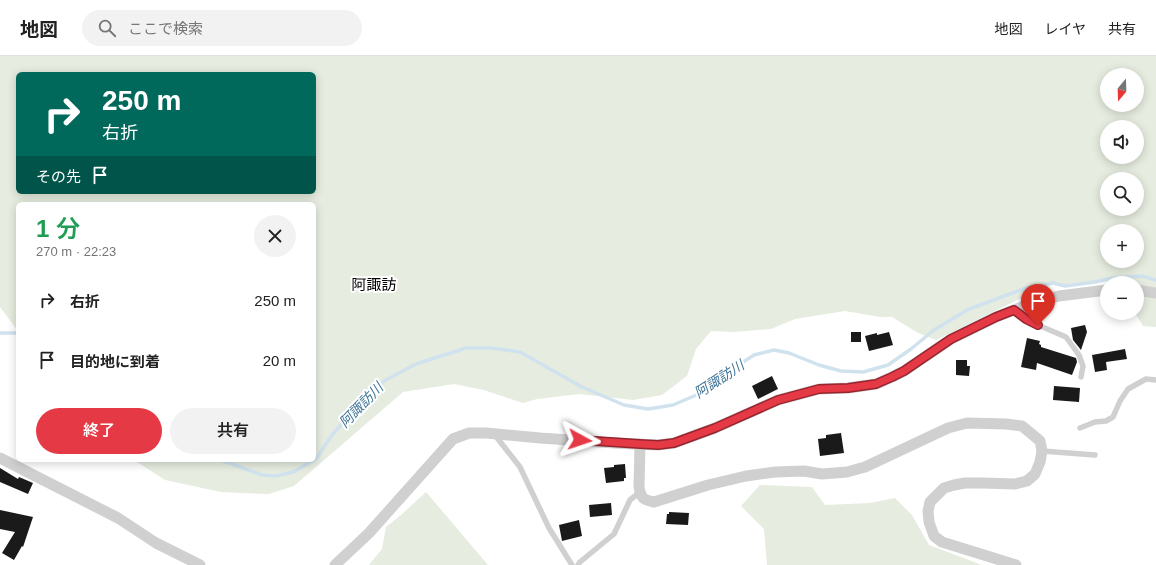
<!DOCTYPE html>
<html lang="ja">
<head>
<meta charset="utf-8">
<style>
  :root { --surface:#fff; --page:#f2f2f2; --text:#222; --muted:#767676; --line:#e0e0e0; --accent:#e63946 }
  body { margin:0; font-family:Arial,"Noto Sans JP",sans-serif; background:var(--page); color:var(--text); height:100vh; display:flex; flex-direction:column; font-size:15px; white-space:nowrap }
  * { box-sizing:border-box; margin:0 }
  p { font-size:13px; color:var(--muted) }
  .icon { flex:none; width:22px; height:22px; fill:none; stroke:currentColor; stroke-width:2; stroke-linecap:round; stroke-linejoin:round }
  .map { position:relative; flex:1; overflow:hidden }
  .sheet { position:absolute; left:16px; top:146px; width:300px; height:260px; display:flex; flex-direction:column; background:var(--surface); border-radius:6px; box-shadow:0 2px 10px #0003 }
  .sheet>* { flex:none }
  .banner { position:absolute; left:16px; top:16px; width:300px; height:122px; border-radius:6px; box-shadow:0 2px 10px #0003; background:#00695c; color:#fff; overflow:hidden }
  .needle { width:26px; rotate:199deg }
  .fabs { position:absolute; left:1100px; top:12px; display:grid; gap:8px }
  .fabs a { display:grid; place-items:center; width:44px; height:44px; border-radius:50%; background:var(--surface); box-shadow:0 2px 10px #0003; font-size:20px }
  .pin { position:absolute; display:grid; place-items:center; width:34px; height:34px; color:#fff; margin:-41px -17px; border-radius:50% 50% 50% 0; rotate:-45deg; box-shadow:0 0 4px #0007 }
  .pin .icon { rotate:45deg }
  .me { position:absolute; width:44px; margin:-22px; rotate:95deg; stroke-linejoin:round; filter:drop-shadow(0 0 3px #0008) }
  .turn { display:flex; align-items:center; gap:14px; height:84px; padding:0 20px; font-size:18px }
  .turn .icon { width:52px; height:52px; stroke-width:2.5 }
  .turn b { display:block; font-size:28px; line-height:34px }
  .then { display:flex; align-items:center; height:38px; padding:0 20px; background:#0003; gap:8px; font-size:15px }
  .round { display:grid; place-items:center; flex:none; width:42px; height:42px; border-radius:21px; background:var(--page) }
  .summary { display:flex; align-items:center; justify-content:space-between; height:68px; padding:0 20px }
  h1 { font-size:24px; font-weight:600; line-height:30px; color:#1e9e55 }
  .primary-button { display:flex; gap:8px; margin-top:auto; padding:8px 20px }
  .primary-button a { flex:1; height:46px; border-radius:24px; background:var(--accent); color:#fff; font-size:16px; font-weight:600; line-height:46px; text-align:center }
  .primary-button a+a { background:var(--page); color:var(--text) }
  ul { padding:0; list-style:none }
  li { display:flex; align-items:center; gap:12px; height:60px; padding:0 20px }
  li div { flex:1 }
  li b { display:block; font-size:15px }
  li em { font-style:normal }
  header { display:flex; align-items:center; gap:24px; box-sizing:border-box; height:56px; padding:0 20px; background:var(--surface); border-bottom:1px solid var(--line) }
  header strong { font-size:19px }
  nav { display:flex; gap:22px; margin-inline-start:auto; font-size:14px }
  .search { width:280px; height:36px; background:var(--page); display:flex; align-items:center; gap:10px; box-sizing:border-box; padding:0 14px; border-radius:22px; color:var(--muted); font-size:15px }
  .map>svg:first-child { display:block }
  .green { fill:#e6ecdf; fill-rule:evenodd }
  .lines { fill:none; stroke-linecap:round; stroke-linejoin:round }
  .stream { stroke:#cfe2ee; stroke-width:3.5 }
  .building { fill:#1a1a1a }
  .service { stroke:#d0d0d0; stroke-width:5.5 }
  .minor { stroke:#d0d0d0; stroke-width:11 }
  .route-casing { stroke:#96252e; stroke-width:10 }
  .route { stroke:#e63946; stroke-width:7 }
  .labels { text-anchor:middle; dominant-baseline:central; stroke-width:4; stroke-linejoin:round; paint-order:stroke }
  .water-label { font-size:14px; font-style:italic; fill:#3f7597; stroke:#fff }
  .quarter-label { font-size:15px; fill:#000; stroke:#fff }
</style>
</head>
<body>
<header>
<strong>地図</strong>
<div class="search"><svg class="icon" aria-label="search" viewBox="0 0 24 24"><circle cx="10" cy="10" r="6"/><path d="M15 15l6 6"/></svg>ここで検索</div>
<nav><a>地図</a><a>レイヤ</a><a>共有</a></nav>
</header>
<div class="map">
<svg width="1156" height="509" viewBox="0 0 1156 509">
  <rect width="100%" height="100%" fill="#fff"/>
  <g class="green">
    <path d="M 0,0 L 1156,0 L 1156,271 L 1143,270 L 1135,257 L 1137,257 L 1137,227 L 1116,227 L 1115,225 L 1048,229 L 936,284 L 918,277 L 892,261 L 880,261 L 845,255 L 795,263 L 771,273 L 733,276 L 711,275 L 696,293 L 687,320 L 662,339 L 633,344 L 579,338 L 537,343 L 523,347 L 484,334 L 454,328 L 403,336 L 294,430 L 269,438 L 221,436 L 165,424 L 134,404 L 314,404 L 314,148 L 18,148 L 18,275 L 0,251 ZM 18,18 L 314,18 L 314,136 L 18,136 ZM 1107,19 L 1137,19 L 1137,49 L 1107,49 ZM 1107,71 L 1137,71 L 1137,101 L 1107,101 ZM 1107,123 L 1137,123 L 1137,153 L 1107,153 ZM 1107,175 L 1137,175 L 1137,205 L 1107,205 Z"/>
    <polygon points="760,429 812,431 825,449 870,447 895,442 912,459 929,489 982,509 767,509 764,473 741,450"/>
    <polygon points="426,436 488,509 369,509 382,493 386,471 401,459"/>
  </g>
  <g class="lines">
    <g class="stream">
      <polyline points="0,277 18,277"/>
      <polyline points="221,404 262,419 276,420 293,416 316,403 332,379 354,354 384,325 416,308 466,292 491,292 520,296 582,331 624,349 648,353 673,349 701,337 723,319 754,299 774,294 789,297 819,309 841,315 863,316 888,309 911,293 934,274 967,254 1026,232 1053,227 1065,230 1095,226 1112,222 1142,220 1156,224"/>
    </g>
  </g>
  <g class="building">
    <polygon points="1085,269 1087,276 1081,294 1073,284 1071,272"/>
    <rect x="851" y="276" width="10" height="10"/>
    <polygon points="889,276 893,289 869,295 865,280 877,277 877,279"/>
    <polygon points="1027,282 1040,285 1039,288 1041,289 1041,291 1076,302 1077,306 1072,319 1037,307 1036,314 1021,311"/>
    <polygon points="1125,293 1127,303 1106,306 1107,314 1095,316 1092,299"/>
    <polygon points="956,304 967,304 967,310 970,310 969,320 956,319"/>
    <polygon points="772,320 778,333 758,343 752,330"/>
    <polygon points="1054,330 1080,332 1079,346 1053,344"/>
    <polygon points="841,377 844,397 820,400 818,383 826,382 826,379"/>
    <polygon points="625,408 626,422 624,422 624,425 606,427 604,412 614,411 614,409"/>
    <polygon points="0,412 18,423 19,421 33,427 28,438 0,426"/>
    <polygon points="611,447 612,459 590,461 589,449"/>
    <polygon points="0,454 33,461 23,491 22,490 14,504 2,497 15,476 0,473"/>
    <polygon points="669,456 689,457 688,469 666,468 667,458 669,458"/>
    <polygon points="579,464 582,480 562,485 559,469"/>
  </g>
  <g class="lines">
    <g class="service">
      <polyline points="1014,254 1026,263 1038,269 1066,281 1079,299 1083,310 1081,321"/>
      <polyline points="1080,372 1095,366 1106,365 1113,361 1120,345 1128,333 1146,323 1156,324"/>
      <polyline points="494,378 520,411 549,472 572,509"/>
      <polyline points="1042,395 1095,399"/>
      <polyline points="578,509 580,506 614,478 630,444 640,436"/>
    </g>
    <g class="minor">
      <polyline points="1137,234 1156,237"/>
      <path d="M 640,389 L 639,431 C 641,442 643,444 654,446 L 708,429 L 746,420 L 775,416 L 804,415 L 822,418 L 847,416 L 865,411 L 948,372 L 967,367 L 1006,368 L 1022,370 L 1033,379 L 1040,385 L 1042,395 L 1040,406 L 1035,418 L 1027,425 L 1015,428 L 983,427 L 965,427 L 954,429 L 944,432 L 930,446 L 928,455 L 929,466 L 934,480 L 942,486 L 1016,509"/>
      <polyline points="0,402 118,462 156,487 200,509"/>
      <polyline points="335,509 369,477 453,383 469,377 486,377 540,382 614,387 658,389 674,387 715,372 778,344 819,333 848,332 876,328 892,321 904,315 951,283 996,261 1034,246 1059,240 1107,234"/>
    </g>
  </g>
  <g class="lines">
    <g class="route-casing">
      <polyline id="route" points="580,384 640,388 658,389 674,387 715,372 778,344 819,333 848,332 876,328 892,321 904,315 951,283 996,261 1014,254 1026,263 1038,269"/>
    </g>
    <use href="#route" class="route"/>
  </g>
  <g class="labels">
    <g class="water-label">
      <text transform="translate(719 323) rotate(-33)">阿諏訪川</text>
      <text transform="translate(361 349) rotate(-46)">阿諏訪川</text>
    </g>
    <g class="quarter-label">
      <text x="374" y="228">阿諏訪</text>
    </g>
  </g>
</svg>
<div class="fabs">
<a><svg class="needle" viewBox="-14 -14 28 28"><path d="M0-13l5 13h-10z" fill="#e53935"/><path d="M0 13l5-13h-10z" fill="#767676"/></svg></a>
<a><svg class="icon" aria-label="sound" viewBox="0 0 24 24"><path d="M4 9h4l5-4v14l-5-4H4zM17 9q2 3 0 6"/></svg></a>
<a><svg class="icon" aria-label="search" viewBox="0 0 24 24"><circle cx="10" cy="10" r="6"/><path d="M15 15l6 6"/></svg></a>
<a>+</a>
<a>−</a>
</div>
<div class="pin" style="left:1038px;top:269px;background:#d93025"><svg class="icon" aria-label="arrive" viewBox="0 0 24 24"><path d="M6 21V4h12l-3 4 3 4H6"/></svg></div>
<svg class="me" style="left:580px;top:384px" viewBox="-20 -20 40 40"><path d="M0-17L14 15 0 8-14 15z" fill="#e63946" stroke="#fff" stroke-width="4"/></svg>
<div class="banner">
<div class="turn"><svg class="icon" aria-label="right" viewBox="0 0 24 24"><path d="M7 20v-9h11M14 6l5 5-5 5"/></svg><div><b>250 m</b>右折</div></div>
<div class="then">その先<svg class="icon" aria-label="arrive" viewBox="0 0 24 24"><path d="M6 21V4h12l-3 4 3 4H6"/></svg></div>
</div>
<section class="sheet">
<div class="summary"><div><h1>1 分</h1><p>270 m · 22:23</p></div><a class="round"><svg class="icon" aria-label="close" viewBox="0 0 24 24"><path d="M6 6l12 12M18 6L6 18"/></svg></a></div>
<ul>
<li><svg class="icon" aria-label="right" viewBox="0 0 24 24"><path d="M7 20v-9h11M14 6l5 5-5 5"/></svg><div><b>右折</b></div><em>250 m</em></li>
<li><svg class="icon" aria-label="arrive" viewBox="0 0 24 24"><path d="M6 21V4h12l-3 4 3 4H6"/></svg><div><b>目的地に到着</b></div><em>20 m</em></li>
</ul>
<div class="primary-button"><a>終了</a><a>共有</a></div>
</section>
</div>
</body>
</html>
